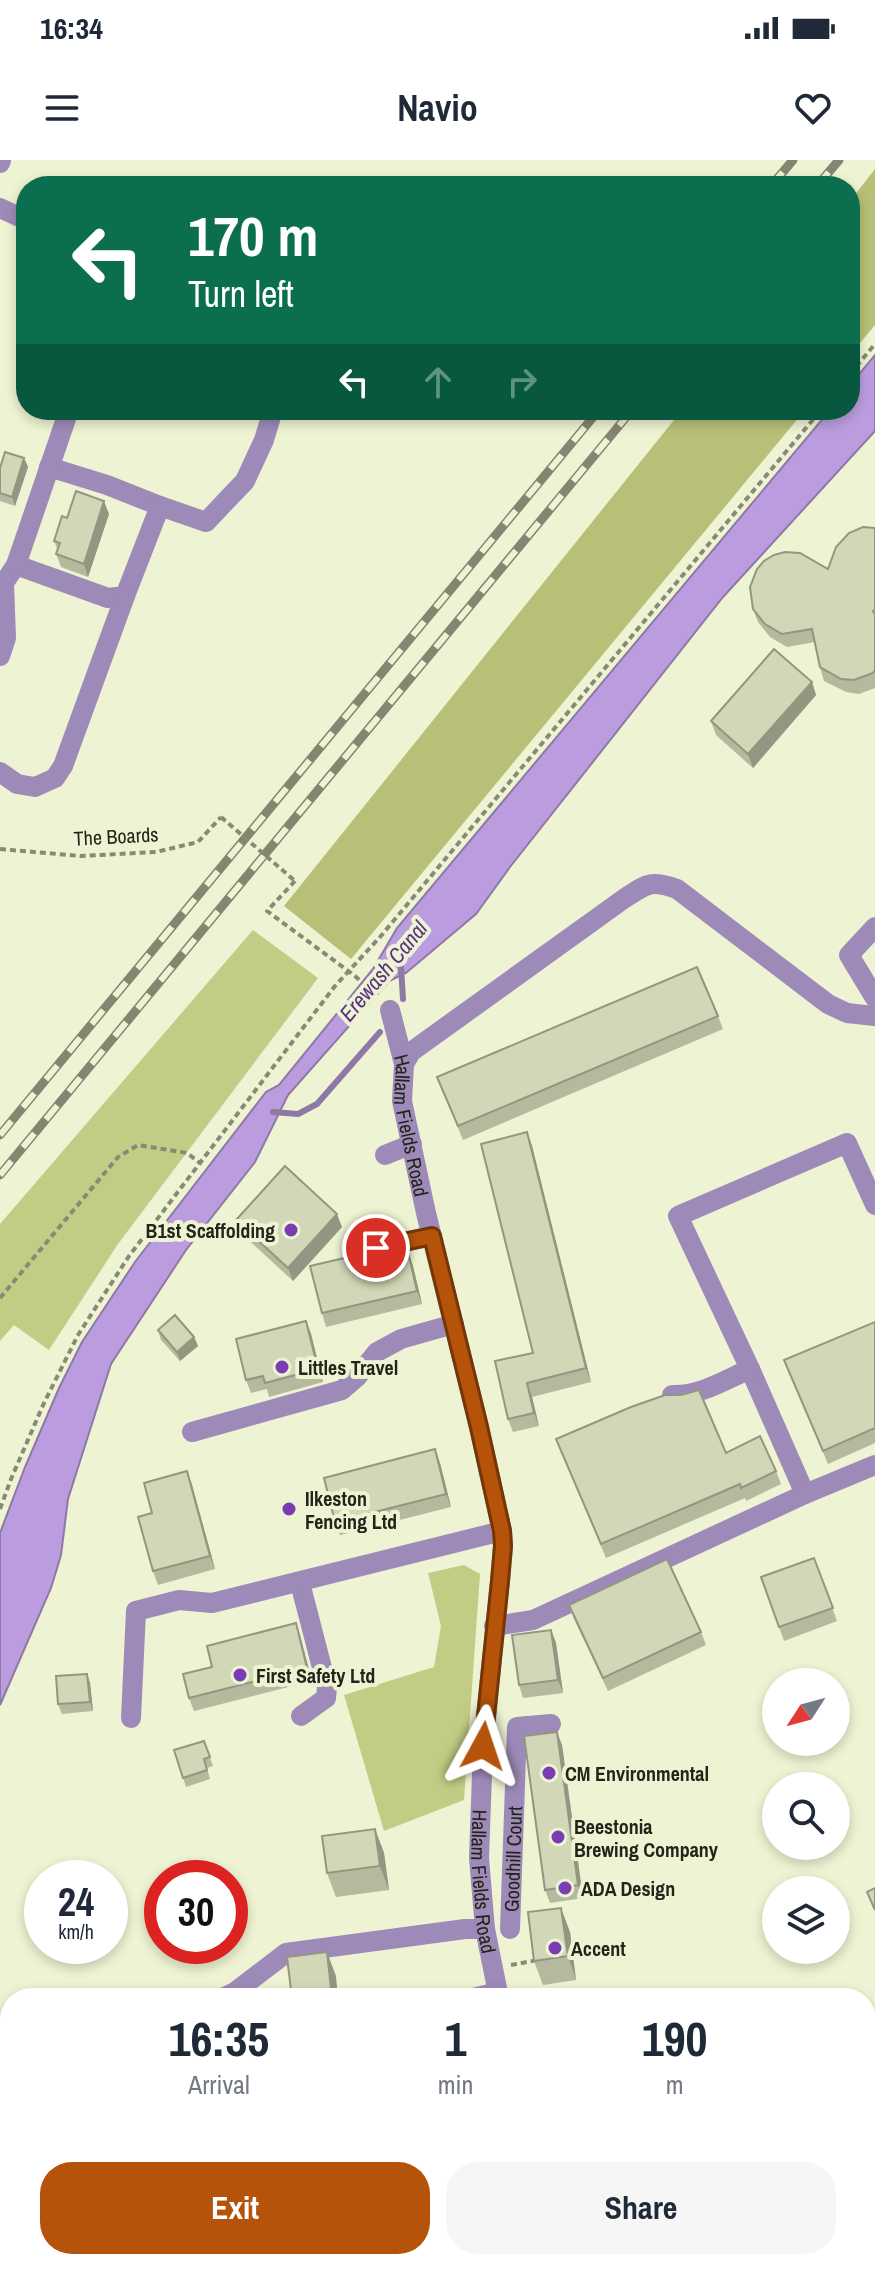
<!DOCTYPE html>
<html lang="en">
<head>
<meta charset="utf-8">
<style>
  :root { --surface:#fff; --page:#f6f6f7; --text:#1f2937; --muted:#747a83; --accent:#b45309 }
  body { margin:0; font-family:"Archivo Narrow",sans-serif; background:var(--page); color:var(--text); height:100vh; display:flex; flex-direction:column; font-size:30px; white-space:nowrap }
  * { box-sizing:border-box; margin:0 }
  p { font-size:26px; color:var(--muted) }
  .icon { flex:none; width:44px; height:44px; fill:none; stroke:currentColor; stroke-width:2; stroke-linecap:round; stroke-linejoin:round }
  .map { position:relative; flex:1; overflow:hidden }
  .panel { position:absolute; left:0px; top:1828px; width:876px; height:282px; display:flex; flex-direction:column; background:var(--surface); border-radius:32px 32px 0 0; box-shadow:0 4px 12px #0003 }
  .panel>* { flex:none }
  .banner { position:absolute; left:16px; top:16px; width:844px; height:244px; border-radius:32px; box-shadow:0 4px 12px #0003; background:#0b6e4f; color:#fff; overflow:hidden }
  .needle { width:52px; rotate:234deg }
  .fabs { position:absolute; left:762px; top:1508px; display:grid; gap:16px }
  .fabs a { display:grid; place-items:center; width:88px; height:88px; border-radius:50%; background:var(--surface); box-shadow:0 4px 12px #0003; font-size:40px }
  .speed { position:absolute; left:24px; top:1700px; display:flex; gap:16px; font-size:40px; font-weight:700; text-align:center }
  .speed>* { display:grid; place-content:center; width:104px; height:104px; border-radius:50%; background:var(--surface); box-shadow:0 4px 12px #0003; line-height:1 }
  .speed small { font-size:20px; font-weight:400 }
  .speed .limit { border:12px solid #d22; background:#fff; color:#111 }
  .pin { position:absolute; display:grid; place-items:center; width:68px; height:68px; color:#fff; margin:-34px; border:4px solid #fff; border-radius:50%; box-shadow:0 2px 8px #0007 }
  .me { position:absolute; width:88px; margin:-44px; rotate:5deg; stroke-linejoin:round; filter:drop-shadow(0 0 6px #0008) }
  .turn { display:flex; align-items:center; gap:28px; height:168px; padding:0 40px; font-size:36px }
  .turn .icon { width:104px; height:104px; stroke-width:2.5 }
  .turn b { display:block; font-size:56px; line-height:68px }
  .lanes { display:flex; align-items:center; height:76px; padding:0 40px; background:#0003; justify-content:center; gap:40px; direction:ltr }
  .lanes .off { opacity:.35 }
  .eta { display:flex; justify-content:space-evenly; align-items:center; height:136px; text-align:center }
  .eta b { font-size:48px; font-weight:800; line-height:56px }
  .cta { display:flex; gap:16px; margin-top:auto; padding:16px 40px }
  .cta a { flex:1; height:92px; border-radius:32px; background:var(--accent); color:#fff; font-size:32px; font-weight:800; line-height:92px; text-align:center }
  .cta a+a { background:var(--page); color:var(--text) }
  .status { display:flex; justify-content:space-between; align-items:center; height:56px; padding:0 40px; background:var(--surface); direction:ltr }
  .status svg { height:22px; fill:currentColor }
  header { display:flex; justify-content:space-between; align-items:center; height:104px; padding:0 40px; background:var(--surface); font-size:36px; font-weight:800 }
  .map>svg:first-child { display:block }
  .green { fill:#c3cc84 }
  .forest { fill:#b7c076 }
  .water { fill:#bb9ddf; stroke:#8e79a4; stroke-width:2 }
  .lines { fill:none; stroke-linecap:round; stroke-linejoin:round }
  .stream { stroke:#8e79a4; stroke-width:6 }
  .path { stroke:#878a75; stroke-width:4; stroke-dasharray:6 4; stroke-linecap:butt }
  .minor { stroke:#9e8ab8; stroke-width:20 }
  .rail-casing { stroke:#848672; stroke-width:9 }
  .rail { stroke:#eef3d3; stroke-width:6; stroke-dasharray:18; stroke-linecap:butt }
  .path-bridge { stroke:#878a75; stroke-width:4; stroke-dasharray:6 4; stroke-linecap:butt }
  .wall { fill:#b5b99e }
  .shaded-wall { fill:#939681 }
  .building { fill:#d2d7b8; stroke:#939681; stroke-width:2 }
  .route-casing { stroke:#753606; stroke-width:20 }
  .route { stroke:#b45309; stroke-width:14 }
  .poi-dot { fill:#7a3cb1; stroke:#eef3d3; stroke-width:3 }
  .labels { text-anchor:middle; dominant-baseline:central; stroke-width:8; stroke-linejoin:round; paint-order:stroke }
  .street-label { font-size:20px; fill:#24251a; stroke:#eef3d3 }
  .poi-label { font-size:20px; font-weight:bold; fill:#24251a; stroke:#eef3d3; text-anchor:start }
  .water-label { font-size:22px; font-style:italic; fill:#5b3381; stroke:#eef3d3 }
</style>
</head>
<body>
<div class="status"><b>16:34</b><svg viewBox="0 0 49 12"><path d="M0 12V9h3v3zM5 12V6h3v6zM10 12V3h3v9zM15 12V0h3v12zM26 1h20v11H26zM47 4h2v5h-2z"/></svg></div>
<header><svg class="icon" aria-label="menu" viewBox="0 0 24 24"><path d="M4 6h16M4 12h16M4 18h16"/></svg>Navio<svg class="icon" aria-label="heart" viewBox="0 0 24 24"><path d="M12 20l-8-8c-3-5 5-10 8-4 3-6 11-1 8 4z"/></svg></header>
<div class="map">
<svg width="875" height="2109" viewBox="0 0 875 2109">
  <rect width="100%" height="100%" fill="#eef3d3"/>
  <g class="green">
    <polygon points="253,770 318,818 118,1084 49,1190 14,1165 0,1181 0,1064"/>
    <polygon points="464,1405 480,1414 464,1640 384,1671 344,1535 434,1507 441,1466 428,1413"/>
  </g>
  <g class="forest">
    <polygon points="875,9 875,165 850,195 850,41"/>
    <polygon points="682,250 805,250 351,799 284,746"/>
  </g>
  <polygon class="water" points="875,195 875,271 723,437 510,707 476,754 406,813 389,821 288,935 255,1002 186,1090 111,1204 68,1339 61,1395 51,1428 0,1545 0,1373 25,1307 59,1228 82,1182 135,1102 266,932 279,925 373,809 397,768 830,250 850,250 850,225"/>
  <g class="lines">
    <g class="stream">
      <polyline points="401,807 403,839"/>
      <polyline points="273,952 298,954 317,944 380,872"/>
    </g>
    <g class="path">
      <polyline points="850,214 875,184"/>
      <polyline points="0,689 80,696 156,692 198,682 221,657"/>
      <polyline points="295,721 267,751 355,816 377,836"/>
      <polyline points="0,1138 118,997 138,985 187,993 200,1003"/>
      <polyline points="0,1349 11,1319 44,1243 78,1175 129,1096 335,826 380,777 821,250"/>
      <polyline points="511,1805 538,1800"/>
    </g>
    <g class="minor">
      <polyline points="0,3 1,0"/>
      <polyline points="0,48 26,60"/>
      <polyline points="49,307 107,325 160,346"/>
      <polyline points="16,405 108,438 125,436 160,346 206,362 245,321 264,280 273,250"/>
      <polyline points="0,424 4,423 16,405 69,250"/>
      <polyline points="0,496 6,478 4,423"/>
      <polyline points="0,612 17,624 35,627 55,618 63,606 125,436"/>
      <polyline points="875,767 849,795 875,838"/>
      <path id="s1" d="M 390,850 L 404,904 L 402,941 L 426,1053 L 479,1267 L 502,1371 L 503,1386 L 500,1421 L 483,1586 L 479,1698 L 485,1769 L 499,1838"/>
      <path d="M 404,904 L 411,892 L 422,884 L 625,738 C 648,723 651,720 677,729 L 828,844 L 847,853 L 875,856"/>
      <polyline points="385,995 412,984"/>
      <polyline points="376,1088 432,1076"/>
      <polyline points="750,1209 805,1334"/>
      <path d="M 672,1235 C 700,1236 725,1220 750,1209 L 678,1056 L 847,983 L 875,1045"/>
      <polyline points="192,1272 342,1230 357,1217 377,1192 401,1179 454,1164"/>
      <polyline points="300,1423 327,1527 326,1538 301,1556"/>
      <polyline points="494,1466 533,1460 805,1334 875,1305"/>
      <polyline points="131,1558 136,1451 179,1440 212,1443 502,1371"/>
      <path id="s2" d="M 510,1769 L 517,1567 L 551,1564"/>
      <polyline points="222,1838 235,1832 286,1793 465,1769 485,1769"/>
      <polyline points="473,1838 498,1832"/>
      <polyline points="866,1883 875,1879"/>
      <polyline points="557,2100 559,2109"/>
      <polyline points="666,2100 668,2109"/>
    </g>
    <g class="rail-casing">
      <g id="rail">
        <polyline points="771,26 793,0"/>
        <polyline points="817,26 839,0"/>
        <polyline points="0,975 599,250"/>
        <polyline points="0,1015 632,250"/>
      </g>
    </g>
    <use href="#rail" class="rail"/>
    <polyline class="path-bridge" points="221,657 295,721"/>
  </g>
  <g class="wall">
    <polygon points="24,298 28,307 15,346 0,341 0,308"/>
    <polygon points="109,354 88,417 61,407 56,394 58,391 54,381 67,358"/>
    <polygon points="875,368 875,528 859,534 846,532 824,521 820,507 815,482 787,487 770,477 758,462 753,449 828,409"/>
    <polygon points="812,522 816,535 753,608 716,575 711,561"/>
    <polygon points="718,856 723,869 463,980 437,917"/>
    <polygon points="527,972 532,986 591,1222 532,1237 539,1266 513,1272 508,1259 533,1193"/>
    <polygon points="236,1060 342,1067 293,1121 241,1073"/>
    <polygon points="370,1092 373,1100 408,1092 413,1106 422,1144 326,1167 322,1153"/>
    <polygon points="306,1161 311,1174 323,1222 269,1237 267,1229 251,1233 246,1220"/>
    <polygon points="875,1162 875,1283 828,1304 784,1200"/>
    <polygon points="158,1170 194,1177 198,1186 180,1201 161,1180"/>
    <polygon points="556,1279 726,1293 776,1311 781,1324 746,1341 745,1338 606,1398"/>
    <polygon points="440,1303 451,1347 340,1375 335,1362"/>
    <polygon points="187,1311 192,1325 215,1409 158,1425 153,1411 152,1353"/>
    <polygon points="814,1398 837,1461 784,1481 761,1417"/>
    <polygon points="569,1445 701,1472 706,1485 608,1531 574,1459"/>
    <polygon points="296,1463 312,1521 194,1551 189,1538 212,1507"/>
    <polygon points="551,1470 556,1483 563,1533 523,1538 519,1525"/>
    <polygon points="87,1514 90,1523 93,1551 62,1554 58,1544"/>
    <polygon points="204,1581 213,1606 207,1608 210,1619 186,1627 174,1590"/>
    <polygon points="562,1585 583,1738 550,1743 545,1730"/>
    <polygon points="375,1669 384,1693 389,1730 336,1737 327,1713"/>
    <polygon points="570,1772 576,1820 543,1825 534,1801"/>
    <polygon points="582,2100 643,2100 645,2109 584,2109"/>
  </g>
  <g class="shaded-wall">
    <polygon points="24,298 28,307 15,346 12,337"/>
    <polygon points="104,341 109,354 88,417 84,404"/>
    <polygon points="812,522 816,535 753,608 748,594"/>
    <polygon points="527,972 532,986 591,1222 586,1208"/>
    <polygon points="337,1054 342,1067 293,1121 288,1108"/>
    <polygon points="408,1092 413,1106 422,1144 417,1131"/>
    <polygon points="306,1161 311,1174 323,1222 318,1209"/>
    <polygon points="194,1177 198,1186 180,1201 177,1192"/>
    <polygon points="527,1223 532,1237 539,1266 534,1253"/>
    <polygon points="435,1289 440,1303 451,1347 446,1334"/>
    <polygon points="187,1311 192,1325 215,1409 210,1396"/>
    <polygon points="296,1463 300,1475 312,1521 307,1508"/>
    <polygon points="551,1470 556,1483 563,1533 558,1520"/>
    <polygon points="87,1514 90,1523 93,1551 90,1542"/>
    <polygon points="557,1572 562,1585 583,1738 578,1725"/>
    <polygon points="375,1669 384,1693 389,1730 380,1706"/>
    <polygon points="561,1748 570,1772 576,1820 568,1796"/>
    <polygon points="327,1792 336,1816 338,1838 332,1838"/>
    <polygon points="334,2100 337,2100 338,2109 335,2109"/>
    <polygon points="431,2100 434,2100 435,2109 432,2109"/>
  </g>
  <g class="building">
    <polygon points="5,292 24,298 12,337 0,333 0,308"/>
    <polygon points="76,331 104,341 84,404 56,394 60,383 54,381 62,356 67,358"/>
    <polygon points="863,367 875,368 875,450 873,451 875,455 875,510 873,513 854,520 841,519 820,507 812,469 782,474 765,464 753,449 750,427 757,409 764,401 774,395 785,392 800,393 828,409 836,387 849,373"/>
    <polygon points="774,489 812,522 748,594 711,561"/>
    <polygon points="697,807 718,856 458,966 437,917"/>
    <polygon points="527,972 586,1208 527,1223 534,1253 508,1259 495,1201 533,1193 481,984"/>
    <polygon points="285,1006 337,1054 288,1108 236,1060"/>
    <polygon points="370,1092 372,1101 408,1092 417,1131 322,1153 310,1106"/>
    <polygon points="175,1155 194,1177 177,1192 158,1170"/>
    <polygon points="306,1161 318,1209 265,1223 263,1216 246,1220 236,1179"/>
    <polygon points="875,1162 875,1268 823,1291 784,1200"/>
    <polygon points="699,1230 726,1293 760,1276 776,1311 741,1328 740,1324 601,1384 556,1279 631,1247 665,1235 681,1235"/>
    <polygon points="435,1289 446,1334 335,1362 324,1318"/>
    <polygon points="187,1311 210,1396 153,1411 138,1357 152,1353 144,1323"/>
    <polygon points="814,1398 833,1448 779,1467 761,1417"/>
    <polygon points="667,1399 701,1472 603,1518 569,1445"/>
    <polygon points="296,1463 307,1508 189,1538 183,1514 212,1507 207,1486"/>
    <polygon points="551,1470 558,1520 519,1525 512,1475"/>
    <polygon points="87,1514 90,1542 58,1544 56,1516"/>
    <polygon points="557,1572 578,1725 545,1730 524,1576"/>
    <polygon points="204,1581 210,1597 204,1599 207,1610 183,1618 174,1590"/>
    <polygon points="375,1669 380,1706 327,1713 322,1676"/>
    <polygon points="875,1728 875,1750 867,1732"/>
    <polygon points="561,1748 568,1796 534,1801 528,1752"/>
    <polygon points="327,1792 332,1838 292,1838 287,1797"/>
    <polygon points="875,1888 875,1955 866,1935 866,1908 869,1906 866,1899 866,1892"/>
    <polygon points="54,2100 334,2100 335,2109 350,2107 350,2109 55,2109"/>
    <polygon points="414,2100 431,2100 432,2109 415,2109"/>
    <polygon points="582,2100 641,2100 642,2104 621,2109 584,2109"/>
    <polygon points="705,2100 784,2100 786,2109 824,2100 861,2100 863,2109 707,2109"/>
    <polygon points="502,2103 503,2109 453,2109"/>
  </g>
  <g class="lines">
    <g class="route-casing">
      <polyline id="route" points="376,1088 432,1076 479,1267 502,1371 503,1386 500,1421 483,1586"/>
    </g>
    <use href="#route" class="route"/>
  </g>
  <g class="poi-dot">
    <circle cx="291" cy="1070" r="8"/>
    <circle cx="282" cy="1207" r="8"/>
    <circle cx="289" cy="1349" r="8"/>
    <circle cx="240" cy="1515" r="8"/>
    <circle cx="549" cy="1613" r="8"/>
    <circle cx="558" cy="1677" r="8"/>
    <circle cx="565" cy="1728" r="8"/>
    <circle cx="555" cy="1788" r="8"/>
  </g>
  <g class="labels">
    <g class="street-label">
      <text transform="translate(116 676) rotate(-3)">The Boards</text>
      <text stroke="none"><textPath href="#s1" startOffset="118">Hallam Fields Road</textPath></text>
      <text stroke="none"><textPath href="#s2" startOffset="70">Goodhill Court</textPath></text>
      <text stroke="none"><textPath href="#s1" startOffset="886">Hallam Fields Road</textPath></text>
    </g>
    <g class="poi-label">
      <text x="275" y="1070" text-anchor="end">B1st Scaffolding</text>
      <text x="298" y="1207">Littles Travel</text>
      <text x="305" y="1338">Ilkeston<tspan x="305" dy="23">Fencing Ltd</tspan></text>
      <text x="256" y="1515">First Safety Ltd</text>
      <text x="565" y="1613">CM Environmental</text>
      <text x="574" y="1666">Beestonia<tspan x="574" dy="23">Brewing Company</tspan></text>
      <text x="581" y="1728">ADA Design</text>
      <text x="571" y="1788">Accent</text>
    </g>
    <g class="water-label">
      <text transform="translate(383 811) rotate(-50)">Erewash Canal</text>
    </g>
  </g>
</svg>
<div class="fabs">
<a><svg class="needle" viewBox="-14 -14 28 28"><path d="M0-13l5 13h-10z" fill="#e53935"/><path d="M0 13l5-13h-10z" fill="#747a83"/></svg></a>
<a><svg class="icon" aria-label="search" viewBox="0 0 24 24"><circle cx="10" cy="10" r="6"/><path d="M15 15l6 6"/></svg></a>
<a><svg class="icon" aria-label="layers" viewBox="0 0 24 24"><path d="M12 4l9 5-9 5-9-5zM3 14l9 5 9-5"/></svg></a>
</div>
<div class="speed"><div>24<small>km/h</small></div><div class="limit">30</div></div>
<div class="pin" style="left:376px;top:1088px;background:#d93025"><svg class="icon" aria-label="arrive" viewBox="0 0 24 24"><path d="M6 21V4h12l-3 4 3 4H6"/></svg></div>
<svg class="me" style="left:483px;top:1586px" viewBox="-20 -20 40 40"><path d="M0-17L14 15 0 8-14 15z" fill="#b45309" stroke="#fff" stroke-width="4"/></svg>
<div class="banner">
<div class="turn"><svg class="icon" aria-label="left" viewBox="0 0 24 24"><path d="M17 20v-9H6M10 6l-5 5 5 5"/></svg><div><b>170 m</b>Turn left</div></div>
<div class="lanes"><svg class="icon" aria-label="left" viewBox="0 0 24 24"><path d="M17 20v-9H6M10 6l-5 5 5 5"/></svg><svg class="icon off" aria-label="ahead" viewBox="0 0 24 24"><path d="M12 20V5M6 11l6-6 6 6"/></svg><svg class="icon off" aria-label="right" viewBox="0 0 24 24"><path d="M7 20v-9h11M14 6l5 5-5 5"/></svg></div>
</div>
<section class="panel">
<div class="eta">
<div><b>16:35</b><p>Arrival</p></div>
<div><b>1</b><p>min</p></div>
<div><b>190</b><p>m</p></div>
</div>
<div class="cta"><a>Exit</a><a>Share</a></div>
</section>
</div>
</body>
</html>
